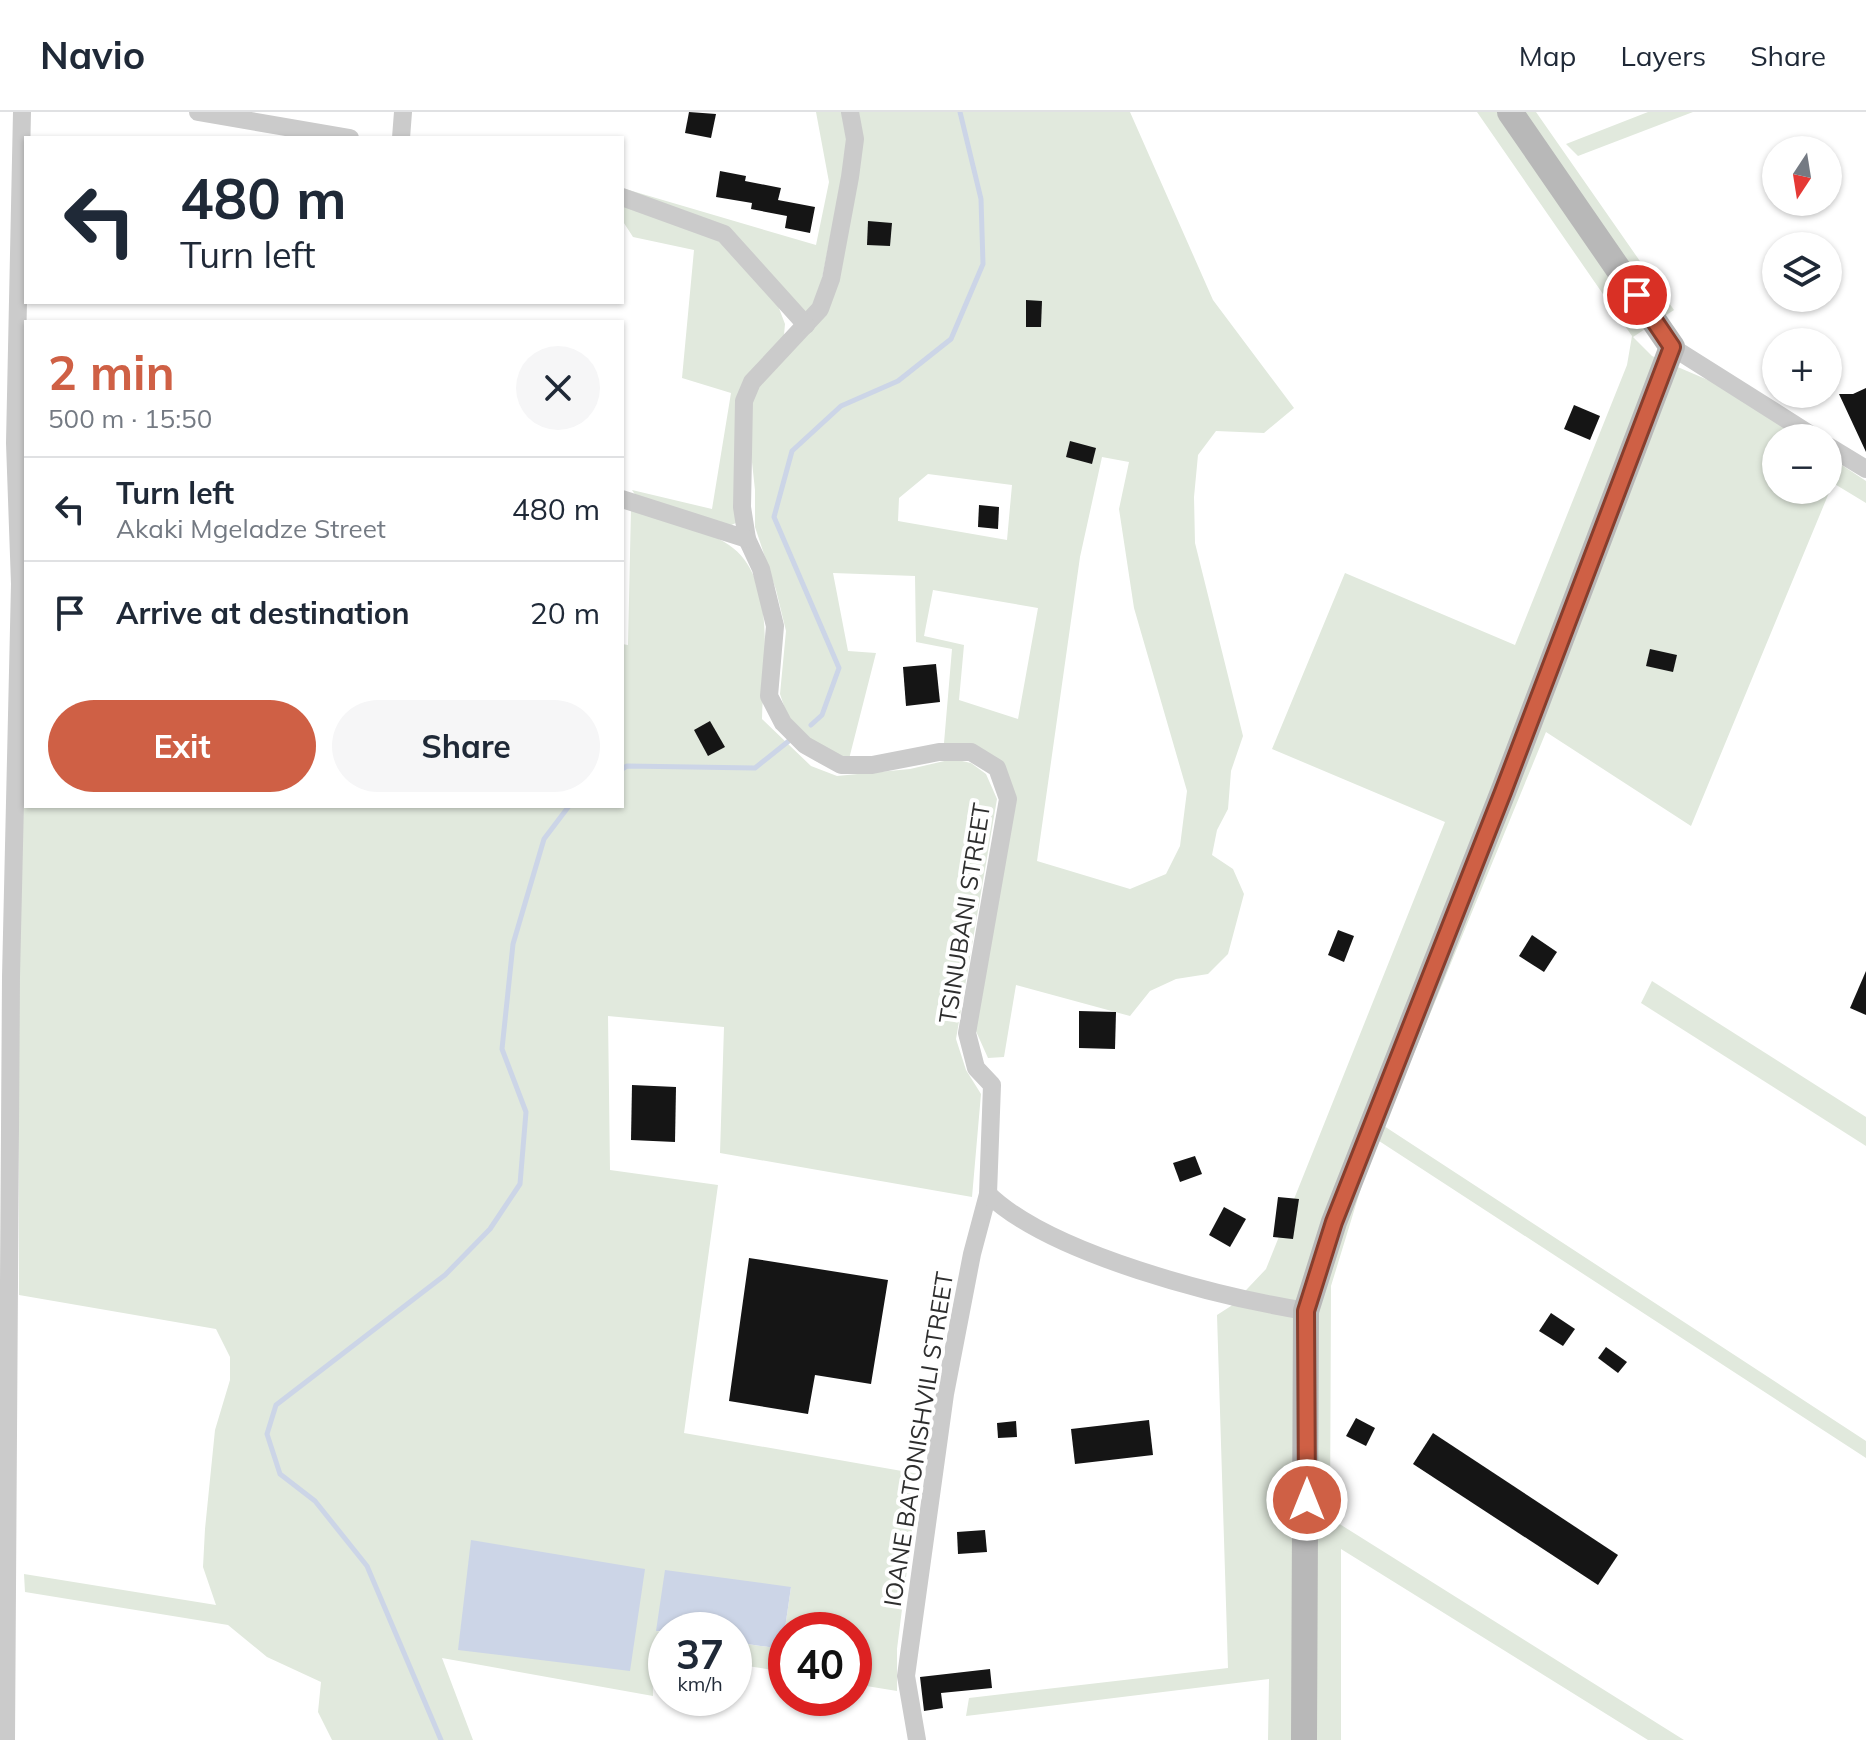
<!DOCTYPE html>
<html lang="en">
<head>
<meta charset="utf-8">
<style>
  :root { --surface:#fff; --page:#f6f6f7; --text:#1f2937; --muted:#747a83; --line:#e0e1e3; --accent:#cf6045 }
  body { margin:0; font-family:Mulish,sans-serif; background:var(--page); color:var(--text); height:100vh; display:flex; flex-direction:column; font-size:30px; white-space:nowrap }
  * { box-sizing:border-box; margin:0 }
  p { font-size:26px; color:var(--muted) }
  .icon { flex:none; width:44px; height:44px; fill:none; stroke:currentColor; stroke-width:2; stroke-linecap:round; stroke-linejoin:round }
  .map { position:relative; flex:1; overflow:hidden }
  .sheet { position:absolute; left:24px; top:208px; width:600px; height:488px; display:flex; flex-direction:column; background:var(--surface); border-radius:0px; box-shadow:0 2px 6px #0004 }
  .sheet>* { flex:none }
  .top-card { position:absolute; left:24px; top:24px; width:600px; height:168px; border-radius:0px; box-shadow:0 2px 6px #0004; background:#fff; color:var(--text); overflow:hidden }
  .needle { width:52px; rotate:192deg }
  .tools { position:absolute; left:1762px; top:24px; display:grid; gap:16px }
  .tools a { display:grid; place-items:center; width:80px; height:80px; border-radius:50%; background:var(--surface); box-shadow:0 2px 6px #0004; font-size:40px }
  .speed { position:absolute; left:648px; top:1500px; display:flex; gap:16px; font-size:40px; font-weight:700; text-align:center }
  .speed>* { display:grid; place-content:center; width:104px; height:104px; border-radius:50%; background:var(--surface); box-shadow:0 2px 6px #0004; line-height:1 }
  .speed small { font-size:20px; font-weight:400 }
  .speed .limit { border:12px solid #d22; background:#fff; color:#111 }
  .pin { position:absolute; display:grid; place-items:center; width:68px; height:68px; color:#fff; margin:-34px; border:4px solid #fff; border-radius:50%; box-shadow:0 2px 8px #0007 }
  .me { position:absolute; width:88px; margin:-44px; rotate:0deg; stroke-linejoin:round; filter:drop-shadow(0 0 6px #0008) }
  .turn { display:flex; align-items:center; gap:28px; height:168px; padding:0 24px; font-size:36px }
  .turn .icon { width:104px; height:104px; stroke-width:2.5 }
  .turn b { display:block; font-size:56px; line-height:68px }
  .round { display:grid; place-items:center; flex:none; width:84px; height:84px; border-radius:42px; background:var(--page) }
  .summary { display:flex; align-items:center; justify-content:space-between; height:136px; padding:0 24px }
  h1 { font-size:48px; font-weight:700; line-height:60px; color:var(--accent) }
  .cta { display:flex; gap:16px; margin-top:auto; padding:16px 24px }
  .cta a { flex:1; height:92px; border-radius:48px; background:var(--accent); color:#fff; font-size:32px; font-weight:700; line-height:92px; text-align:center }
  .cta a+a { background:var(--page); color:var(--text) }
  ul { padding:0; list-style:none }
  li { display:flex; align-items:center; gap:24px; height:104px; padding:0 24px; border-top:2px solid var(--line) }
  li div { flex:1 }
  li b { display:block; font-size:30px }
  li em { font-style:normal }
  header { display:flex; align-items:center; gap:48px; box-sizing:border-box; height:112px; padding:0 40px; background:var(--surface); border-bottom:2px solid var(--line) }
  header strong { font-size:38px }
  nav { display:flex; gap:44px; margin-inline-start:auto; font-size:28px }
  .map>svg:first-child { display:block }
  .green { fill:#e1e9dd; fill-rule:evenodd }
  .water { fill:#ccd5e7 }
  .lines { fill:none; stroke-linecap:round; stroke-linejoin:round }
  .stream { stroke:#ccd5e7; stroke-width:5 }
  .building { fill:#151515 }
  .street { stroke:#cbcbcb; stroke-width:18 }
  .secondary { stroke:#b8b8b8; stroke-width:26 }
  .route-casing { stroke:#873e2d; stroke-width:20 }
  .route { stroke:#cf6045; stroke-width:14 }
  .labels { text-anchor:middle; dominant-baseline:central; stroke-width:8; stroke-linejoin:round; paint-order:stroke }
  .street-label { font-size:24px; fill:#2e2e2e; stroke:#fff }
</style>
</head>
<body>
<header>
<strong>Navio</strong>
<nav><a>Map</a><a>Layers</a><a>Share</a></nav>
</header>
<div class="map">
<svg width="1866" height="1628" viewBox="0 0 1866 1628">
  <rect width="100%" height="100%" fill="#fff"/>
  <g class="green">
    <polygon points="816,0 843,0 850,25 817,192 806,204 727,117 622,76 816,133 829,70"/>
    <path d="M 859,0 L 1130,0 L 1213,188 L 1294,296 L 1264,321 L 1216,319 L 1198,343 L 1194,385 L 1195,431 L 1243,624 L 1231,659 L 1228,697 L 1217,718 L 1212,743 L 1233,757 L 1244,782 L 1228,842 L 1208,862 L 1176,867 L 1150,879 L 1130,904 L 1016,873 L 1004,945 L 988,946 L 975,917 L 1008,661 C 986,635 978,632 944,631 L 952,537 L 916,530 L 915,464 L 833,461 L 848,539 L 876,541 L 849,647 L 817,633 L 787,603 L 780,582 L 786,519 L 776,478 L 755,415 L 755,378 L 748,313 L 750,290 L 763,268 L 821,208 ZM 1102,345 L 1129,350 L 1119,397 L 1134,496 L 1187,679 L 1180,734 L 1166,762 L 1130,777 L 1037,749 L 1080,445 ZM 928,362 L 1012,373 L 1007,428 L 898,409 L 899,386 ZM 933,478 L 1038,496 L 1018,607 L 959,588 L 964,533 L 924,524 Z"/>
    <polygon points="1477,0 1536,0 1674,198 1633,225 1652,244 1715,271 1800,326 1776,326 1776,378 1828,378 1828,344 1866,369 1866,391 1833,371 1691,714 1546,620 1384,1014 1866,1329 1866,1346 1376,1027 1331,1174 1330,1406 1684,1628 1648,1628 1341,1437 1341,1628 1268,1628 1269,1567 966,1604 969,1586 1228,1556 1217,1203 1231,1194 1266,1157 1445,710 1272,637 1345,461 1515,533 1627,253 1632,224"/>
    <polygon points="1648,0 1693,0 1578,44 1566,32"/>
    <polygon points="622,93 723,126 777,191 785,212 783,234 745,269 736,411 724,416 636,384 632,378 712,397 731,281 682,266 694,138 633,125 622,108"/>
    <path d="M 631,397 C 662,407 701,414 729,433 C 778,466 763,556 762,607 L 811,654 L 837,664 L 910,657 L 953,647 L 971,651 L 986,662 L 997,687 L 956,927 L 966,958 L 981,982 L 972,1085 L 720,1041 L 724,915 L 608,904 L 610,1058 L 718,1073 L 684,1321 L 919,1362 L 897,1537 L 897,1579 L 854,1572 L 854,1518 L 786,1518 L 786,1560 L 734,1552 L 734,1530 L 782,1537 L 791,1475 L 657,1519 L 666,1521 L 666,1541 L 652,1539 L 653,1584 L 442,1546 L 473,1628 L 332,1628 L 318,1600 L 321,1570 L 267,1545 L 228,1513 L 25,1480 L 24,1462 L 216,1493 L 203,1455 L 205,1417 L 215,1318 L 230,1268 L 230,1245 L 216,1217 L 19,1183 L 19,580 L 26,581 L 26,694 L 622,694 L 622,532 L 628,533 Z"/>
    <polygon points="1652,869 1866,1005 1866,1034 1641,891"/>
  </g>
  <g class="water">
    <polygon points="471,1428 645,1457 630,1559 458,1538"/>
    <polygon points="665,1458 791,1475 782,1537 734,1530 734,1518 656,1519"/>
  </g>
  <g class="lines">
    <g class="stream">
      <polyline points="811,613 822,603 839,556 774,405 792,339 841,294 898,269 951,227 983,152 981,87 960,0"/>
      <polyline points="622,657 627,654 755,656 790,628"/>
      <polyline points="441,1628 367,1454 315,1389 280,1362 267,1322 276,1293 445,1163 490,1117 520,1072 526,1000 502,937 513,832 544,727 569,694"/>
    </g>
  </g>
  <g class="building">
    <polygon points="689,0 716,2 711,26 685,21"/>
    <polygon points="720,59 746,64 745,69 781,76 778,88 815,95 810,121 785,116 787,104 751,97 752,91 716,85"/>
    <polygon points="868,109 892,111 890,134 867,133"/>
    <polygon points="1026,188 1042,189 1041,215 1026,215"/>
    <polygon points="1866,276 1866,340 1839,282 1853,282"/>
    <polygon points="1574,293 1600,304 1590,328 1564,317"/>
    <polygon points="1070,329 1096,336 1092,352 1066,345"/>
    <polygon points="979,393 999,395 998,417 978,415"/>
    <polygon points="1650,537 1677,543 1673,560 1646,554"/>
    <polygon points="936,552 940,590 906,594 903,555"/>
    <polygon points="710,609 725,635 708,644 694,618"/>
    <polygon points="1338,818 1354,824 1344,850 1328,843"/>
    <polygon points="1532,823 1557,840 1544,860 1519,844"/>
    <polygon points="1866,859 1866,903 1850,896"/>
    <polygon points="1079,899 1116,900 1115,937 1079,936"/>
    <polygon points="632,973 676,975 675,1030 631,1028"/>
    <polygon points="1195,1044 1202,1062 1180,1070 1173,1051"/>
    <polygon points="1278,1085 1299,1087 1293,1127 1273,1125"/>
    <polygon points="1224,1095 1246,1107 1230,1135 1209,1123"/>
    <polygon points="749,1146 888,1168 871,1272 815,1263 808,1302 729,1289"/>
    <polygon points="1551,1201 1575,1217 1563,1234 1539,1219"/>
    <polygon points="1606,1235 1627,1250 1618,1261 1598,1246"/>
    <polygon points="1356,1306 1375,1316 1366,1334 1346,1324"/>
    <polygon points="1149,1308 1153,1343 1075,1352 1071,1317"/>
    <polygon points="1016,1309 1017,1325 998,1326 997,1311"/>
    <polygon points="1433,1321 1618,1443 1598,1473 1413,1352"/>
    <polygon points="985,1418 987,1440 958,1442 957,1420"/>
    <polygon points="990,1557 992,1576 941,1581 943,1596 924,1599 920,1565"/>
  </g>
  <g class="lines">
    <g class="street">
      <polyline points="198,0 350,26"/>
      <polyline points="850,0 855,27 850,65 831,167 820,197 752,270 744,289 742,395 747,427 761,457 775,514 769,584 783,611 805,633 841,653 872,653 939,640 971,640 997,656 1008,687 967,921 976,956 992,973 988,1082 972,1142 945,1282 906,1564 917,1628"/>
      <polyline points="401,26 403,0"/>
      <polyline points="622,85 724,122 806,213"/>
      <polyline points="1672,235 1816,326"/>
      <polyline points="1828,334 1866,357"/>
      <polyline points="622,387 747,427"/>
      <path d="M 988,1082 C 1051,1143 1220,1185 1306,1199"/>
      <polyline points="6,1628 11,865 20,472 15,331 22,0"/>
    </g>
    <polyline class="secondary" points="1304,1628 1306,1199 1334,1110 1503,680 1672,235 1510,0"/>
  </g>
  <g class="lines">
    <g class="route-casing">
      <polyline id="route" points="1307,1388 1306,1199 1334,1110 1503,680 1672,235 1637,183"/>
    </g>
    <use href="#route" class="route"/>
  </g>
  <g class="labels">
    <g class="street-label">
      <text transform="translate(964 801) rotate(-81)">TSINUBANI STREET</text>
      <text transform="translate(918 1327) rotate(-81)">IOANE BATONISHVILI STREET</text>
    </g>
  </g>
</svg>
<div class="tools">
<a><svg class="needle" viewBox="-14 -14 28 28"><path d="M0-13l5 13h-10z" fill="#e53935"/><path d="M0 13l5-13h-10z" fill="#747a83"/></svg></a>
<a><svg class="icon" aria-label="layers" viewBox="0 0 24 24"><path d="M12 4l9 5-9 5-9-5zM3 14l9 5 9-5"/></svg></a>
<a>+</a>
<a>−</a>
</div>
<div class="speed"><div>37<small>km/h</small></div><div class="limit">40</div></div>
<div class="pin" style="left:1637px;top:183px;background:#d93025"><svg class="icon" aria-label="arrive" viewBox="0 0 24 24"><path d="M6 21V4h12l-3 4 3 4H6"/></svg></div>
<svg class="me" style="left:1307px;top:1388px" viewBox="-20 -20 40 40"><circle r="17" fill="#cf6045" stroke="#fff" stroke-width="3"/><path d="M0-11L8 9 0 5-8 9z" fill="#fff"/></svg>
<div class="top-card">
<div class="turn"><svg class="icon" aria-label="left" viewBox="0 0 24 24"><path d="M17 20v-9H6M10 6l-5 5 5 5"/></svg><div><b>480 m</b>Turn left</div></div>
</div>
<section class="sheet">
<div class="summary"><div><h1>2 min</h1><p>500 m · 15:50</p></div><a class="round"><svg class="icon" aria-label="close" viewBox="0 0 24 24"><path d="M6 6l12 12M18 6L6 18"/></svg></a></div>
<ul>
<li><svg class="icon" aria-label="left" viewBox="0 0 24 24"><path d="M17 20v-9H6M10 6l-5 5 5 5"/></svg><div><b>Turn left</b><p>Akaki Mgeladze Street</p></div><em>480 m</em></li>
<li><svg class="icon" aria-label="arrive" viewBox="0 0 24 24"><path d="M6 21V4h12l-3 4 3 4H6"/></svg><div><b>Arrive at destination</b></div><em>20 m</em></li>
</ul>
<div class="cta"><a>Exit</a><a>Share</a></div>
</section>
</div>
</body>
</html>
